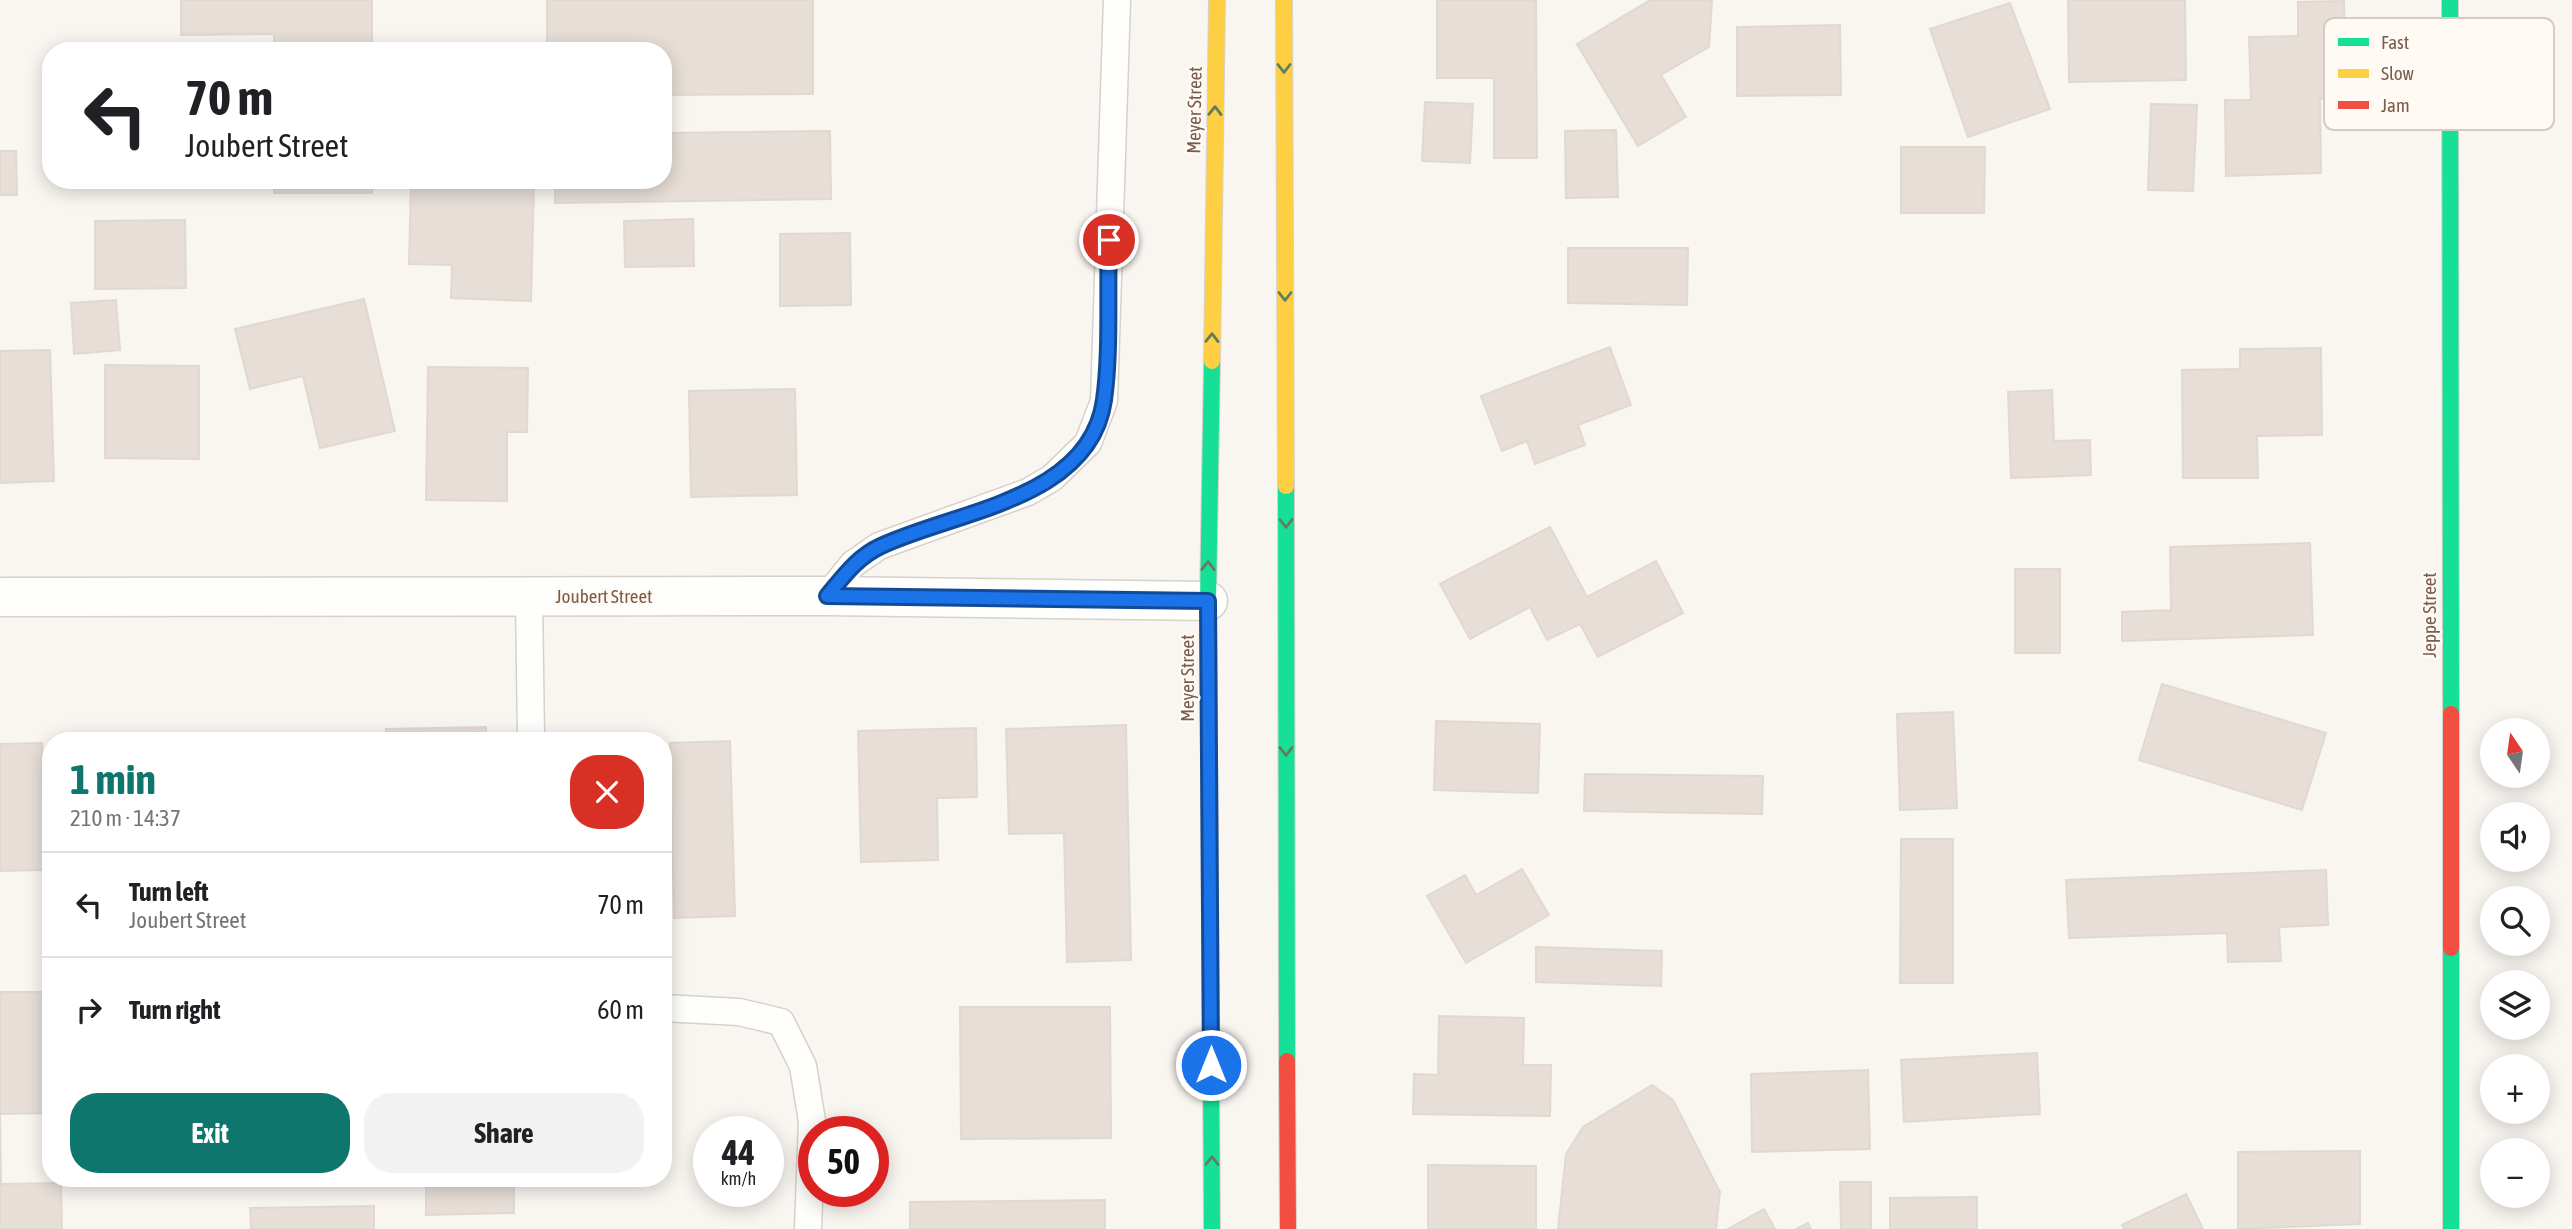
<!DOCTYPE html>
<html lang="en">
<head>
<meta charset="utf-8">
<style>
  :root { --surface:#fff; --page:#f2f2f2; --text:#202124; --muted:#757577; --line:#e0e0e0; --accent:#0f766e }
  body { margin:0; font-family:"Asap Condensed",sans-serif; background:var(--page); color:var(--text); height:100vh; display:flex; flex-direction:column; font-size:26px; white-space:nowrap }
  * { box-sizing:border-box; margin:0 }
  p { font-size:23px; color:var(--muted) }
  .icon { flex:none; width:38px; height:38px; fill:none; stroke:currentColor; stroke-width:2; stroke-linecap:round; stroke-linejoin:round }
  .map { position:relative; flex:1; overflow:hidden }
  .sheet { position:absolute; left:42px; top:732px; width:630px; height:455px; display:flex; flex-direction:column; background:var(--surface); border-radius:28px; box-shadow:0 4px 18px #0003 }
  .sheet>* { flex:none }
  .top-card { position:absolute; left:42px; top:42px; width:630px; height:147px; border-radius:28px; box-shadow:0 4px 18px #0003; background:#fff; color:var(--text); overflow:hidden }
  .needle { width:46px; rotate:347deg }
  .tools { position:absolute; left:2480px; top:718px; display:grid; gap:14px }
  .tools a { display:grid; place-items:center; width:70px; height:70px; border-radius:50%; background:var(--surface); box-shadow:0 4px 18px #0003; font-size:35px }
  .speed { position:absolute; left:693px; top:1116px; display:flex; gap:14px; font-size:35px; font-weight:700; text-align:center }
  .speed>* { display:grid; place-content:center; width:91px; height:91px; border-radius:50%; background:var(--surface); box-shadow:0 4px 18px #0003; line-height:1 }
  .speed small { font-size:18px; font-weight:400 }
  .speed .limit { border:10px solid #d22; background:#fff; color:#111 }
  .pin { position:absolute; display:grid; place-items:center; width:60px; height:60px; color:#fff; margin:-30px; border:4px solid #fff; border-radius:50%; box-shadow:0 2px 7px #0007 }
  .me { position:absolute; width:77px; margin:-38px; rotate:0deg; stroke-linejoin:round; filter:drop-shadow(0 0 5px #0008) }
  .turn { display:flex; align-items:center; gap:24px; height:147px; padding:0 28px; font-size:32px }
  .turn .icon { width:91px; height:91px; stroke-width:2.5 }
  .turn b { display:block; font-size:49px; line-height:60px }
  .round { display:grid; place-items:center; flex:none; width:74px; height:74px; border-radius:28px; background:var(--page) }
  .headline { display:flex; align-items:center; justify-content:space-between; height:119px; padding:0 28px }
  h1 { font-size:42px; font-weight:700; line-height:52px; color:var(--accent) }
  .cta { display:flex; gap:14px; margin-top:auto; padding:14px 28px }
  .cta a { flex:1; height:80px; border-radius:28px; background:var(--accent); color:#fff; font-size:28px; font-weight:700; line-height:80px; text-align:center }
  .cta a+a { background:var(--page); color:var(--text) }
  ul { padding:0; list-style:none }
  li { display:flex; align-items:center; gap:21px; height:105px; padding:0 28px; border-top:2px solid var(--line) }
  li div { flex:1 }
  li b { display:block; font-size:26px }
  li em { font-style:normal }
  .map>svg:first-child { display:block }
  .building { fill:#e6ded7; stroke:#e2d8d2; stroke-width:2 }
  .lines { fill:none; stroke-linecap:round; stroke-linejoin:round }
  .lane-casing { stroke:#d7d1cb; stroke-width:29 }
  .street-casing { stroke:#d7d1cb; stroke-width:41 }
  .fast-casing { stroke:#d9d2cb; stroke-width:18 }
  .slow-casing { stroke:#d9d2cb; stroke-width:18 }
  .jam-casing { stroke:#d9d2cb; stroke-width:18 }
  .lane { stroke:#fefefd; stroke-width:26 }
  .street { stroke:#fefefd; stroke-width:38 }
  .fast { stroke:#16e098; stroke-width:16 }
  .slow { stroke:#ffcf43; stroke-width:16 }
  .jam { stroke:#f24e42; stroke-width:16 }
  .oneway { stroke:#617d60 }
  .route-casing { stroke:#114b97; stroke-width:18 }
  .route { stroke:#1a73e8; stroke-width:12 }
  .labels { text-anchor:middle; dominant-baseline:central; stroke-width:5; stroke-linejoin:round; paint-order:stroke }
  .street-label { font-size:19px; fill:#7a5c4d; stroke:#fffaf3 }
  .key { fill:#fffaf3; stroke:#d7cbc1; stroke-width:2 }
  .key-label { font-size:19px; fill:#7a5c4d }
</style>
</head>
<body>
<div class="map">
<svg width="2572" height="1229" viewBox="0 0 2572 1229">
  <rect width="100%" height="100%" fill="#f9f5f0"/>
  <g class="building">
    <polygon points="181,0 372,0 372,51 274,51 274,34 181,35"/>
    <polygon points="547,0 813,0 813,94 663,95 663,51 547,51"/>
    <polygon points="1437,0 1536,0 1537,158 1494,158 1494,78 1437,78"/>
    <polygon points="1650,0 1712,0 1709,47 1661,75 1686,117 1638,146 1577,44"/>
    <polygon points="2068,0 2185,0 2186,80 2069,82"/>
    <polygon points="2344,1 2346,99 2320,99 2321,173 2226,176 2225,100 2251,100 2249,37 2298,36 2298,2"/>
    <polygon points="2010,3 2050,109 1968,137 1930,29"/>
    <polygon points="1840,25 1841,95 1737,96 1737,27"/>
    <polygon points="1425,102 1473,104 1470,163 1422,161"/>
    <polygon points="2151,104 2197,105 2193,191 2148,190"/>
    <polygon points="1616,130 1618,197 1566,198 1565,131"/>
    <polygon points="830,131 831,199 555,203 555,180 663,180 663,133"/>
    <polygon points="1901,147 1985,147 1984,213 1901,213"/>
    <polygon points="0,151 16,151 17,195 0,195"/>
    <rect x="274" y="180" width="98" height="13"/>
    <polygon points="411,182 534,185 531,301 451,298 452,265 409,264"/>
    <polygon points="693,219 694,266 625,267 624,221"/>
    <polygon points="185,220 186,288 95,289 95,221"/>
    <polygon points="850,233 851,305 780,306 780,234"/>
    <polygon points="1568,248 1688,248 1687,305 1568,303"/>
    <polygon points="364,299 395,431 320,448 303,376 250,389 235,329"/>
    <polygon points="116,300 120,350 74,354 71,303"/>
    <polygon points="1610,347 1631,405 1578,425 1585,445 1535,464 1527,441 1502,451 1481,396"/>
    <polygon points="2321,348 2322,435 2257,436 2258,478 2183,478 2182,370 2240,369 2240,349"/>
    <polygon points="50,350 54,481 0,483 0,351"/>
    <polygon points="105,365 199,366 199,459 105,458"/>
    <polygon points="428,367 528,368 527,432 507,432 507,501 426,500"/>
    <polygon points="795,389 797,495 691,497 689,391"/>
    <polygon points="2052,390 2054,441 2090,440 2091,475 2011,478 2008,392"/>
    <polygon points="1550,527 1587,597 1656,561 1683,613 1598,657 1580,624 1547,640 1530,607 1470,639 1440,584"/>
    <polygon points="2310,543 2313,635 2122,641 2122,612 2171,610 2170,547"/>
    <rect x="2015" y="569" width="45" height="84"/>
    <polygon points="2162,684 2326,733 2302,810 2139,760"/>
    <polygon points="1953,712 1957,808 1900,810 1897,714"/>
    <polygon points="1436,721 1540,724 1538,793 1434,790"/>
    <polygon points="1126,725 1131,960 1067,962 1064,833 1009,834 1006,729"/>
    <polygon points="486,727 487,740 386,740 386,729"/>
    <polygon points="976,728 977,797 937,798 938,860 861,862 858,731"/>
    <polygon points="730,741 735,916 674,918 670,743"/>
    <polygon points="42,743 44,870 0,871 0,744"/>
    <polygon points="1585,774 1763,776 1762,814 1584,811"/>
    <polygon points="1901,839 1953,839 1953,983 1900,983"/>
    <polygon points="1522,869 1549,915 1466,963 1427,896 1465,875 1476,895"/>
    <polygon points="2326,870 2328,925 2279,927 2281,961 2228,962 2227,933 2069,938 2066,880"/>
    <polygon points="1536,947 1662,951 1661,986 1536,982"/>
    <polygon points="0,992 51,992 51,1113 0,1114 1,1184 61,1183 62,1229 0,1229"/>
    <polygon points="960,1007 1110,1007 1111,1138 961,1139"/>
    <polygon points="1439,1016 1524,1018 1523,1065 1551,1065 1550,1116 1413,1114 1414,1074 1438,1075"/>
    <polygon points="2037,1053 2040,1114 1904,1122 1901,1060"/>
    <polygon points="1868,1070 1870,1149 1752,1152 1751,1074"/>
    <polygon points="1652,1085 1673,1100 1720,1192 1716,1229 1558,1229 1566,1154 1583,1127"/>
    <polygon points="2360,1151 2360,1224 2238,1229 2238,1152"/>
    <polygon points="1428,1165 1536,1166 1536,1229 1428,1229"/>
    <polygon points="426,1178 514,1178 514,1213 426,1215"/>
    <polygon points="1840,1182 1871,1182 1871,1229 1841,1229"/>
    <polygon points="2186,1194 2203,1229 2124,1229 2122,1225"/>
    <polygon points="1977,1197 1977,1229 1890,1229 1890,1198"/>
    <polygon points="1105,1200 1105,1229 910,1229 910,1202"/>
    <polygon points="374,1206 374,1229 251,1229 250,1208"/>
    <polygon points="1764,1209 1775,1229 1728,1229"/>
    <polygon points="1808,1223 1811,1229 1796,1229"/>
  </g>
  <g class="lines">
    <g class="lane-casing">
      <g id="lane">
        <polyline points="529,596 531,740"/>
        <polyline points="827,596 853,564 879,546 1028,492 1052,478 1088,443 1104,401 1117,0"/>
        <polyline points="663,1008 739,1012 781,1022 803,1066 812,1121 808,1229"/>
      </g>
    </g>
    <g class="street-casing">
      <polyline id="street" points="0,597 827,596 1208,601"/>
    </g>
    <g class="fast-casing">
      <g id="fast">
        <polyline points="2450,0 2451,714"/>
        <polyline points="1212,361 1208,601 1212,1229"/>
        <polyline points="1286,486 1287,1061"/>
        <polyline points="2451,948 2451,1229"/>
      </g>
    </g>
    <g class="slow-casing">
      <g id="slow">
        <polyline points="1284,0 1286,486"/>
        <polyline points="1212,361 1217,0"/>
      </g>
    </g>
    <g class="jam-casing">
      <g id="jam">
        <polyline points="2451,714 2451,948"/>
        <polyline points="1287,1061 1288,1229"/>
      </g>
    </g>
    <use href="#lane" class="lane"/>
    <use href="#street" class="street"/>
    <use href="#fast" class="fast"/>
    <use href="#slow" class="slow"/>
    <use href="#jam" class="jam"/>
  </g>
  <defs><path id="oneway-chevron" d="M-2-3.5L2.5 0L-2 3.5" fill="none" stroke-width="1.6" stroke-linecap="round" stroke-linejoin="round" transform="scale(1.75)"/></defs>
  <g class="oneway">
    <use href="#oneway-chevron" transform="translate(1284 68) rotate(90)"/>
    <use href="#oneway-chevron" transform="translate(1215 111) rotate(-89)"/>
    <use href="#oneway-chevron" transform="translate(1285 296) rotate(90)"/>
    <use href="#oneway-chevron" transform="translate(1212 338) rotate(-89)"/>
    <use href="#oneway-chevron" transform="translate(1286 523) rotate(90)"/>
    <use href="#oneway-chevron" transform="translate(1208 566) rotate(-89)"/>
    <use href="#oneway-chevron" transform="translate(1286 751) rotate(90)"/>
    <use href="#oneway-chevron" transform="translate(1212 1161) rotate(-90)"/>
  </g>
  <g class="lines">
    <g class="route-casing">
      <path id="route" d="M 1109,240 C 1107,292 1111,349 1104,400 C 1090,500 955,511 881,546 C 857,557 843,577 827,596 L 1208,601 L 1211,1065"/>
    </g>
    <use href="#route" class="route"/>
  </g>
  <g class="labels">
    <g class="street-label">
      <text transform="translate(1194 110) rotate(-89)">Meyer Street</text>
      <text x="604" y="596">Joubert Street</text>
      <text transform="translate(2429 615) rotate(-90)">Jeppe Street</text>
      <text transform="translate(1187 678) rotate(-90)">Meyer Street</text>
    </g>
  </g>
  <rect x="2324" y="18" width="230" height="112" rx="10" class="key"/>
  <rect x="2338" y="38" width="31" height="8" fill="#16e098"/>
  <rect x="2338" y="69" width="31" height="9" fill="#ffcf43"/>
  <rect x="2338" y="101" width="31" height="8" fill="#f24e42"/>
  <g class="key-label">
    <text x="2381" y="49">Fast</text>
    <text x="2381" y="80">Slow</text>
    <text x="2381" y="112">Jam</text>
  </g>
</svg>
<div class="tools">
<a><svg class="needle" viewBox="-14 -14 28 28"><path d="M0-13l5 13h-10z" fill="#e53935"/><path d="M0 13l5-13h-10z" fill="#757577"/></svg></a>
<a><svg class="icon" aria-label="sound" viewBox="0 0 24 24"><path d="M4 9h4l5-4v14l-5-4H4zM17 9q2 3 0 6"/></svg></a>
<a><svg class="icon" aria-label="search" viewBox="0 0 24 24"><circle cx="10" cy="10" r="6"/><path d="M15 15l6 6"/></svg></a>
<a><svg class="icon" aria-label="layers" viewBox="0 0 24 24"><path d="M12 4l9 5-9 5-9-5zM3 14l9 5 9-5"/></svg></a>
<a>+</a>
<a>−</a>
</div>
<div class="speed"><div>44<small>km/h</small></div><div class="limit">50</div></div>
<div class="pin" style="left:1109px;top:240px;background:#d93025"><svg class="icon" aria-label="arrive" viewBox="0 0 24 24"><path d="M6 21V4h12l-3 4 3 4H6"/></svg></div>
<svg class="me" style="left:1211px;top:1065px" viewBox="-20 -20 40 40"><circle r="17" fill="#1a73e8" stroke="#fff" stroke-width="3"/><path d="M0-11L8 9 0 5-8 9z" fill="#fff"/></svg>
<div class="top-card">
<div class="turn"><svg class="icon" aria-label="left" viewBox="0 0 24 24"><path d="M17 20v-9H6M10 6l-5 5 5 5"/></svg><div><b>70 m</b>Joubert Street</div></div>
</div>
<section class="sheet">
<div class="headline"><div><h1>1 min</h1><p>210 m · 14:37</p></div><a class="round" style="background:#d93025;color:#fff"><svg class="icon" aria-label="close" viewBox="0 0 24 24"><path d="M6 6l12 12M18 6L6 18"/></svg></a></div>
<ul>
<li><svg class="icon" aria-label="left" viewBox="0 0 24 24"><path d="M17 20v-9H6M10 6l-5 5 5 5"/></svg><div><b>Turn left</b><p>Joubert Street</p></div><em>70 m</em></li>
<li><svg class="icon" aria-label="right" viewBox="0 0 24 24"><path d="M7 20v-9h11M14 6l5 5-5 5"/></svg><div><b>Turn right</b></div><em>60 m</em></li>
</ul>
<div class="cta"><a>Exit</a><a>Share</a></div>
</section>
</div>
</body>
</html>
